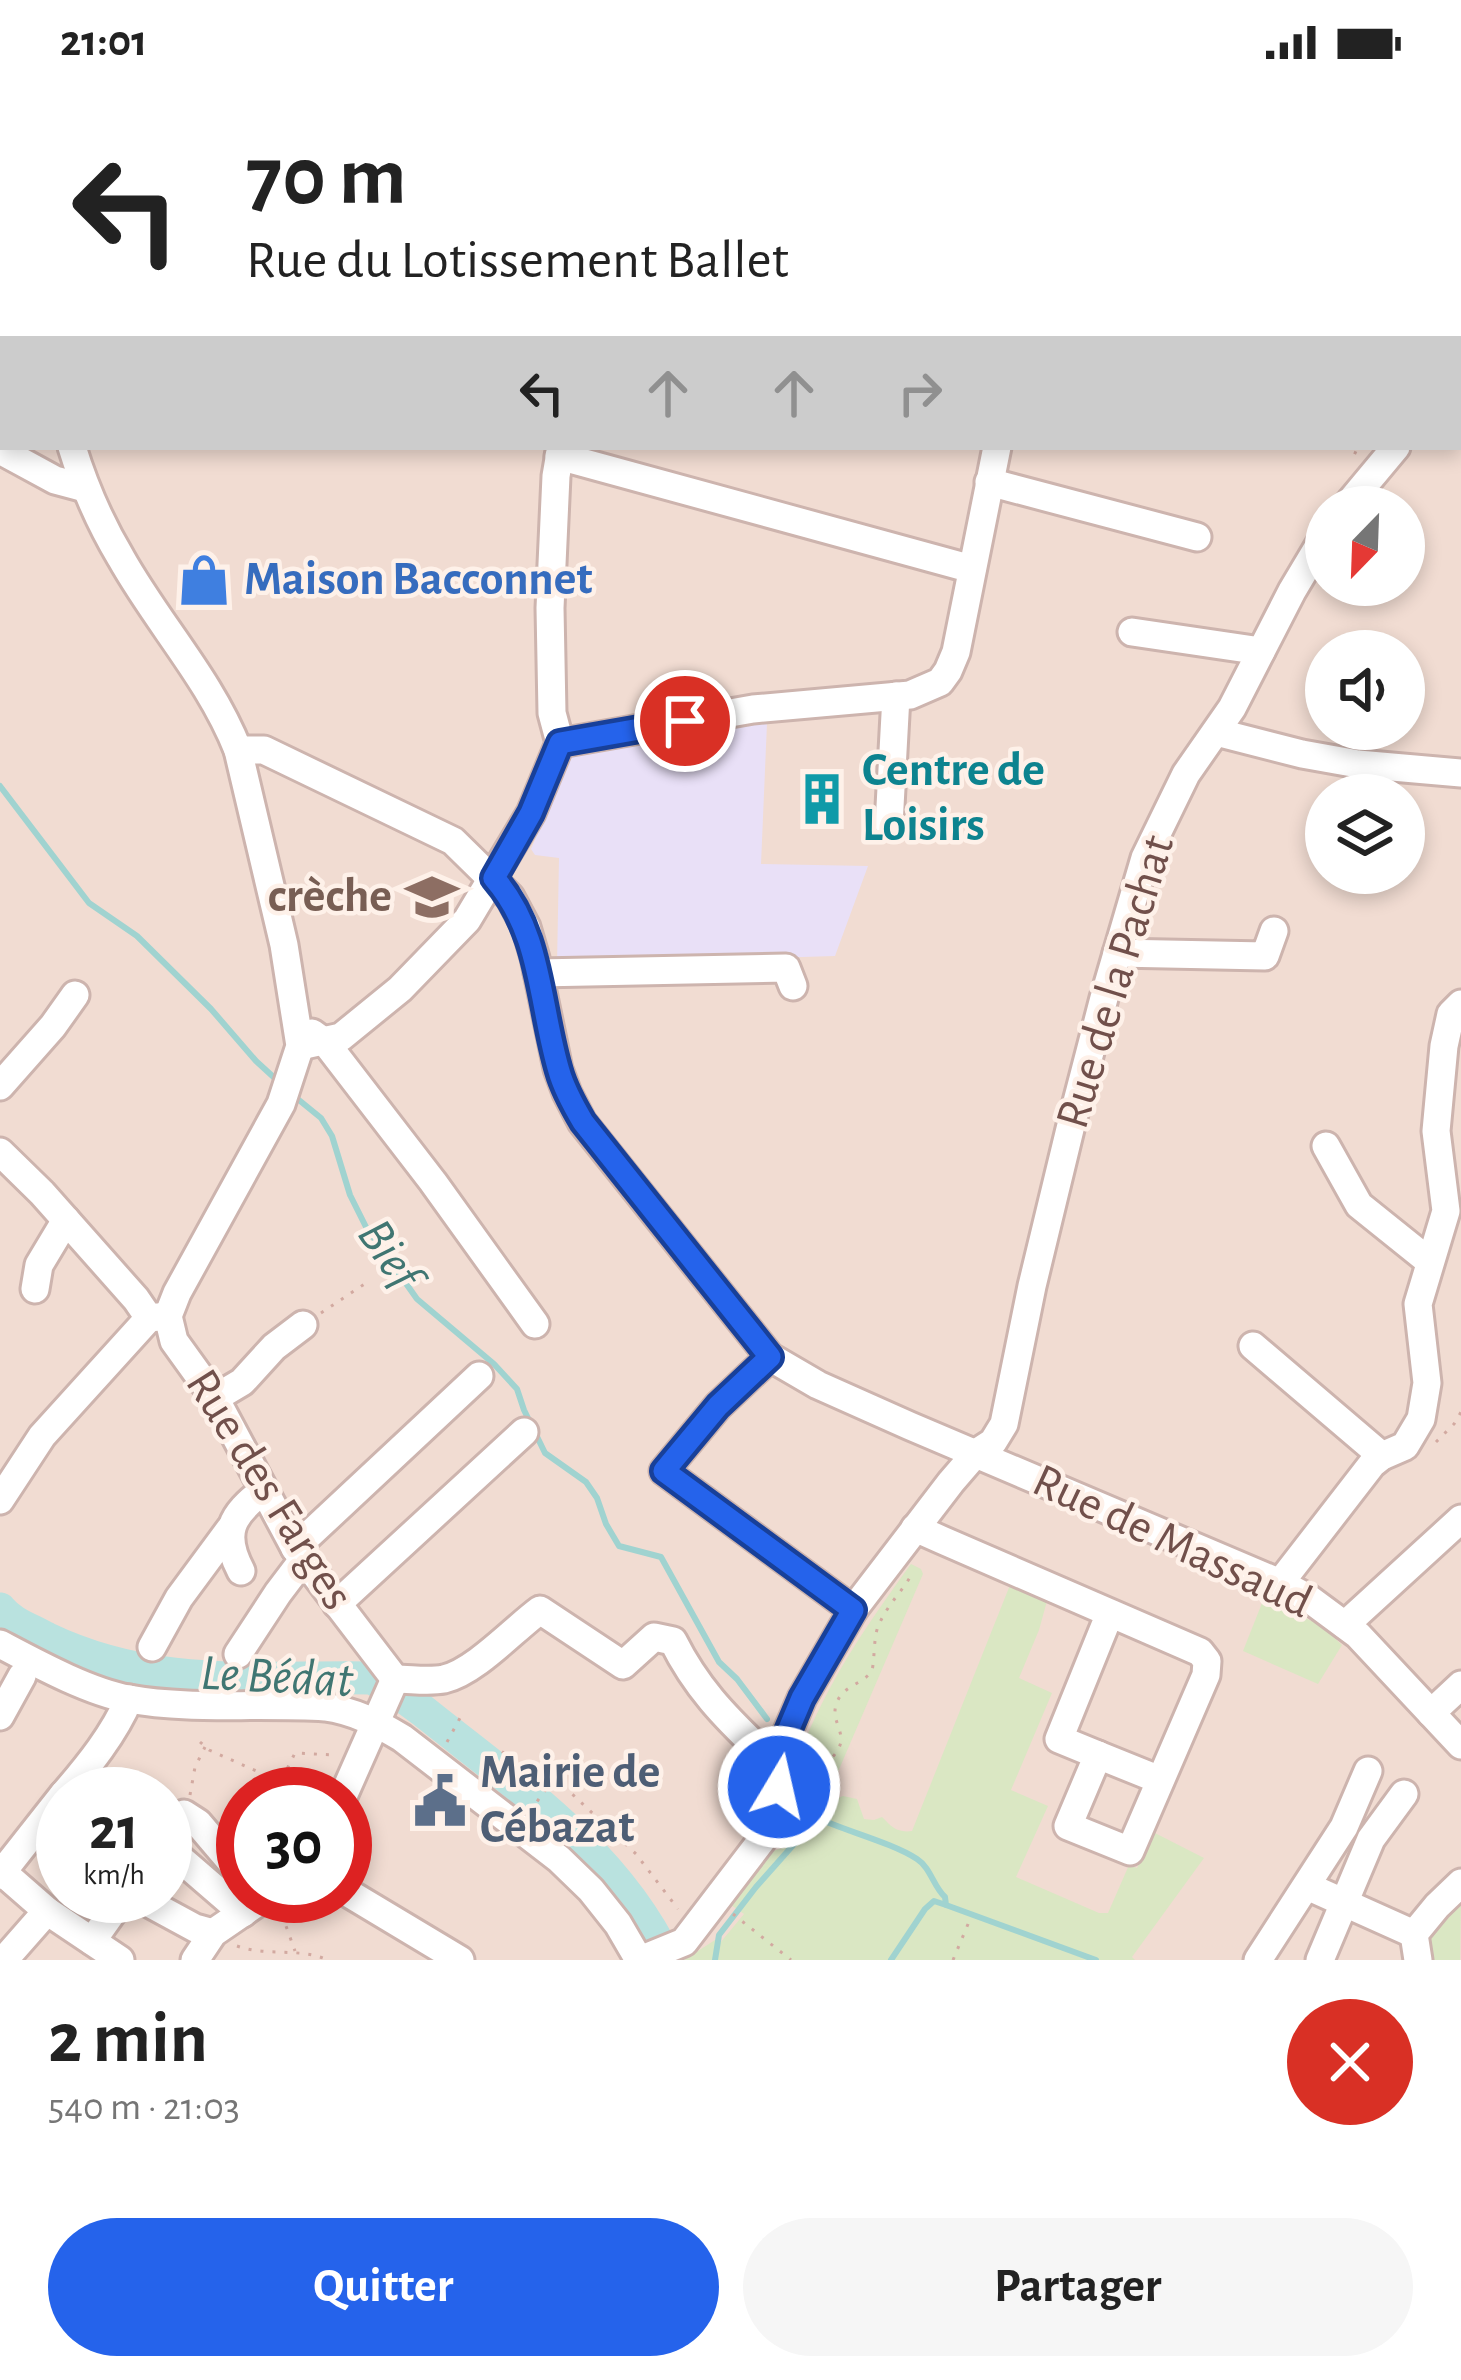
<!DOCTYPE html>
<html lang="fr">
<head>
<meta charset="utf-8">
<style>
  :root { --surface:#fff; --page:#f6f6f6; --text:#222; --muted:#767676; --accent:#2563eb }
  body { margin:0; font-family:"Alegreya Sans",sans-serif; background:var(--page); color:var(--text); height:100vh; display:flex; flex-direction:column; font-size:45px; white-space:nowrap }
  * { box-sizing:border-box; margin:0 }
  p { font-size:39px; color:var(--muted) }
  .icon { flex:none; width:66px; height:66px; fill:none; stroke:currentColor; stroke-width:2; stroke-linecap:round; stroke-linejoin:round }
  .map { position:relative; height:1876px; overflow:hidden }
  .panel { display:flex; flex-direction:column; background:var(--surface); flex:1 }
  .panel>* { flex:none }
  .top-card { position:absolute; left:0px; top:0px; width:1461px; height:366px; box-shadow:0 6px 18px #0003; background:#fff; color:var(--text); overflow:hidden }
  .needle { width:78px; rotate:203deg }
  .tools { position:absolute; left:1305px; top:402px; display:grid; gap:24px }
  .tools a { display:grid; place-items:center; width:120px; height:120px; border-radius:50%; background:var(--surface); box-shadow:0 6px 18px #0003; font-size:60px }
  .speed { position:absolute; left:36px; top:1683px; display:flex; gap:24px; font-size:60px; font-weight:700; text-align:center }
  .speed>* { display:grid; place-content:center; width:156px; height:156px; border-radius:50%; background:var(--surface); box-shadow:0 6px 18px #0003; line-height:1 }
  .speed small { font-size:30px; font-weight:400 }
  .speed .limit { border:18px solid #d22; background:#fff; color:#111 }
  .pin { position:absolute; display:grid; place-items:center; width:102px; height:102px; color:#fff; margin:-51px; border:6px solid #fff; border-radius:50%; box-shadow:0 3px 12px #0007 }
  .me { position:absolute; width:132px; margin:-66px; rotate:9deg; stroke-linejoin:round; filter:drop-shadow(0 0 9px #0008) }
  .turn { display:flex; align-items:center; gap:42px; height:252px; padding:0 48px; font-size:54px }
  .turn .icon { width:156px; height:156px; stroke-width:2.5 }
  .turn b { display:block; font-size:84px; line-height:102px }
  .lanes { display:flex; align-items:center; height:114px; padding:0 48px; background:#0003; justify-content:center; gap:60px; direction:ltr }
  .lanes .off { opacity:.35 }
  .round { display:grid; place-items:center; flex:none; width:126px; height:126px; border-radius:63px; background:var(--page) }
  .headline { display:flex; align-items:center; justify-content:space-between; height:204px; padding:0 48px }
  h1 { font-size:72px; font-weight:700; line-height:90px }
  .primary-button { display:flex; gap:24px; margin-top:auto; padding:24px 48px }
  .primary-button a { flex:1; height:138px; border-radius:72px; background:var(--accent); color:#fff; font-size:48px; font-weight:700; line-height:138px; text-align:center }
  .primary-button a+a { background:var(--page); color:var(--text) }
  .status { display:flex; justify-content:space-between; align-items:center; height:84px; padding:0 60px; background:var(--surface); direction:ltr }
  .status svg { height:33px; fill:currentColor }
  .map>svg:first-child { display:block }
  .residential { fill:#f1dcd2; fill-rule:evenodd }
  .education { fill:#e9e0f7 }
  .green { fill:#dae7c3 }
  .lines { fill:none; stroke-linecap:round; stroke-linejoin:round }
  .stream { stroke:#a0d3d0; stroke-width:6 }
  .river { stroke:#b9e2df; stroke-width:33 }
  .minor-casing { stroke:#cdb4ae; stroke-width:33 }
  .path { stroke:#d2a9a0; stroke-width:3; stroke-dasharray:3 9; stroke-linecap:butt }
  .minor { stroke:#fff; stroke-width:27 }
  .route-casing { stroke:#184099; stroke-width:30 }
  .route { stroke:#2563eb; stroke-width:21 }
  .labels { text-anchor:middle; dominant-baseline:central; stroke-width:9; stroke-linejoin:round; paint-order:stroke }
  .shop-label { font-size:48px; font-weight:bold; fill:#366cbe; stroke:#fef1e9; text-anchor:start }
  .culture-label { font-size:48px; font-weight:bold; fill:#0d838f; stroke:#fef1e9; text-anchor:start }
  .education-label { font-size:48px; font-weight:bold; fill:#785e54; stroke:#fef1e9; text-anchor:end }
  .street-label { font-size:48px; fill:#71504b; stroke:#fef1e9 }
  .service-label { font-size:48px; font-weight:bold; fill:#4e5e75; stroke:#fef1e9; text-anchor:start }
  .water-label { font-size:51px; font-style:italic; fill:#407672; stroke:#fef1e9 }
</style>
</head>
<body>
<div class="status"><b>21:01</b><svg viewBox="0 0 49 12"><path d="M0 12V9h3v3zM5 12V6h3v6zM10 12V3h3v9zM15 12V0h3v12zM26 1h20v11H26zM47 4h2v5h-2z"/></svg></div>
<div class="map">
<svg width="1461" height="1876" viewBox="0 0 1461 1876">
  <rect width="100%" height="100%" fill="#faece3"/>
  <path class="residential" d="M 0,0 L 1461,0 L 1461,1876 L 0,1876 ZM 3,3 L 1458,3 L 1458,363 L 3,363 ZM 1326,423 L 1404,423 L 1404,501 L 1326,501 ZM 1326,567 L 1404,567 L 1404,645 L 1326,645 ZM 1326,711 L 1404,711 L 1404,789 L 1326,789 ZM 63,1710 L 165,1710 L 165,1812 L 63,1812 ZM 243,1710 L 345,1710 L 345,1812 L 243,1812 Z"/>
  <polygon class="education" points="761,635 767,639 761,780 868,782 835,872 557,881 559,774 535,771 531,765 573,670"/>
  <g class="green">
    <path d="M 911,1480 L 921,1485 L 923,1490 L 834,1697 L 800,1669 C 826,1600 868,1539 911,1480 Z"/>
    <path d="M 1010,1501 L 1047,1517 L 1039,1546 L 1019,1594 L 1052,1609 L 1011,1706 L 1048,1722 L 1016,1793 L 1099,1829 L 1108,1829 L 1129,1781 L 1137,1784 L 1153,1748 L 1204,1774 L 1132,1873 L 1135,1876 L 684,1876 L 715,1856 L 720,1859 L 744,1830 L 731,1821 L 733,1812 L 766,1769 L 786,1763 L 798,1747 L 804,1745 L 829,1724 L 833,1716 L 843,1712 L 857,1715 L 864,1735 L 874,1736 L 882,1733 C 892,1743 897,1749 912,1747 Z"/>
    <polygon points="1264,1514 1322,1542 1342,1561 1318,1600 1243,1567"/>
    <path d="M 1461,1814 L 1460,1876 L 1426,1876 C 1425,1845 1441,1835 1461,1814 Z"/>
  </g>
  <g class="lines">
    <g class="stream">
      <polyline points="0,702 89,819 137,852 211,925 256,977 280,999"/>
      <polyline points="294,1012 321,1034 332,1052 350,1111 366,1143 417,1215 494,1280 517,1305 524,1326 545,1369 586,1398 597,1414 606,1440 619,1462 661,1473 719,1578 737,1595 767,1635"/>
      <path d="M 827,1738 C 853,1749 894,1760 917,1775 C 931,1784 933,1802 945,1813 L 946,1821 L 1096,1876"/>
      <polyline points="715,1876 719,1851 756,1803 803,1750 807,1730"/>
      <polyline points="891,1876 925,1825 934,1817 946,1821"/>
    </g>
    <path class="river" d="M 0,1525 C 11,1539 30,1545 46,1554 C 154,1606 256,1592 372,1594 L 397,1608 L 423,1627 C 514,1700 616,1768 667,1876"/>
    <g class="minor-casing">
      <g id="minor">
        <polyline points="506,0 513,3"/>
        <polyline points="47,3 47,0"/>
        <polyline points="77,3 77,0"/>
        <polyline points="624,3 625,0"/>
        <polyline points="1245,3 1250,0"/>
        <polyline points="0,57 3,55"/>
        <polyline points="1458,304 1461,302"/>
        <path d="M 72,363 C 84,402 100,439 121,474 C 158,540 210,595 238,666 L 284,861 L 300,962 L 281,1020 L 177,1209 L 168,1232"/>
        <polyline points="0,366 55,396 85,404"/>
        <polyline points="559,372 972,485"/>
        <polyline points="989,398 1197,453"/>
        <polyline points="1346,423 1396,363"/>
        <polyline points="1132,548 1261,567"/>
        <polyline points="1216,648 1302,670 1358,680 1461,689"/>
        <polyline points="560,659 753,625 910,611 940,598 948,587 956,568 997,363"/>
        <polyline points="238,666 264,666 453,757 510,813 526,843 535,874 558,985 567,1009 582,1038 770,1273 818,1301 910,1342 1280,1499 1308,1514 1358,1551 1461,1661"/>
        <polyline points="889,741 896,612"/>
        <polyline points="1117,869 1265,872 1274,847"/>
        <polyline points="538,889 786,884 793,902"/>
        <polyline points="312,949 326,959 433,1098 535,1240"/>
        <polyline points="300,962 341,953 400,905 467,836 531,729 560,659 552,629 550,524 556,392 561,363"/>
        <polyline points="0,1002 53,942 75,911"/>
        <polyline points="1326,1062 1359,1121 1430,1178"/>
        <polyline points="0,1068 42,1109 136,1215 149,1234"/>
        <polyline points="35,1205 39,1181 66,1136"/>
        <polyline points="168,1232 174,1257 215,1314 295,1464 395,1595"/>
        <polyline points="1253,1262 1382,1372"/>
        <polyline points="770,1273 718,1322 664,1387 853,1526"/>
        <polyline points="215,1314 242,1298 274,1263 303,1241"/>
        <polyline points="0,1416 42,1352 149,1234 168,1232"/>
        <polyline points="915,1444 942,1456 1200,1568 1207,1577 1206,1591 1130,1767 1068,1742 1098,1671 1059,1655 1110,1529"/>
        <polyline points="295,1464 479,1292"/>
        <path d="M 241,1487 C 221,1449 231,1431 264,1406"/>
        <polyline points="1280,1499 1372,1380 1382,1372 1405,1362 1421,1335 1427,1299 1418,1220 1446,1127 1436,1047 1444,962 1451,930 1461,920"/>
        <polyline points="337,1520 524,1348"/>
        <polyline points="1345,1541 1461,1435"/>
        <path d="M 0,1560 C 36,1579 89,1608 129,1615 C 188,1626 263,1619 325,1623 C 354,1627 377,1639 402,1654 L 559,1775 L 591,1806 L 618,1840 L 639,1876"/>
        <polyline points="152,1563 179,1514 230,1445"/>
        <polyline points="238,1570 278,1509 303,1476"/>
        <path d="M 395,1595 C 412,1595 428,1598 444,1595 C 475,1588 514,1545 540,1526 L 623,1581 L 654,1553 L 673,1557 C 696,1603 724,1632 761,1667 L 786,1665"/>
        <polyline points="1431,1629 1461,1601"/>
        <polyline points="0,1632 22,1592"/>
        <polyline points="1098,1671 1160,1696"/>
        <path d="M 64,1710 C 89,1681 114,1650 129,1615"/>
        <polyline points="344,1710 395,1595"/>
        <polyline points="165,1757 184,1730 198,1739 243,1792"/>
        <polyline points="165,1759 170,1766 243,1829"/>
        <polyline points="0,1786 47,1827 120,1876"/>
        <polyline points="0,1791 63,1711"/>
        <polyline points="1307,1802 1414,1850"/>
        <polyline points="345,1807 460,1876"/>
        <polyline points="136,1812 195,1844 213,1849"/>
        <polyline points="92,1857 124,1812"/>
        <polyline points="4,1876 47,1827"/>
        <polyline points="195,1876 213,1849 267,1812"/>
        <polyline points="640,1876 684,1858 768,1748 779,1703 788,1647 802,1614 853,1526 951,1398 976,1369 993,1358 1004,1340 1032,1202 1071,1041 1104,914 1145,774 1186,690 1232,624 1292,507 1326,450"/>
        <polyline points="1258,1876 1344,1743 1368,1687"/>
        <polyline points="1320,1876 1371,1755 1404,1710"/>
        <polyline points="1418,1876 1414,1850 1437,1822 1461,1799"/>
      </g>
    </g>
    <g class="path">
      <polyline points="0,14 3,13"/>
      <polyline points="0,89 3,88"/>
      <polyline points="1343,363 1358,370"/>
      <polyline points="321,1229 369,1197"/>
      <polyline points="1436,1358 1454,1340 1461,1328"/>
      <polyline points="200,1658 209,1666 281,1698 296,1710"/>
      <polyline points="447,1658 460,1634"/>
      <polyline points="488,1689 505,1666"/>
      <polyline points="555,1694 636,1770 678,1825"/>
      <polyline points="282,1695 295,1669 334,1671"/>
      <path d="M 805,1695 C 816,1686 842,1672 841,1654 C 840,1641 831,1633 837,1618 C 844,1601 861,1601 871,1588 C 875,1583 873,1554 878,1543 C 886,1522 903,1507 913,1488"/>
      <polyline points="190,1711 195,1683 205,1663"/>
      <polyline points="530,1727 558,1689 571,1682 579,1685"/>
      <polyline points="733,1830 791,1876"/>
      <polyline points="282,1831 295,1867"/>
      <path d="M 237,1862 C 268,1873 299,1863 328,1876"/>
      <polyline points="953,1876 971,1833"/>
    </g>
    <use href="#minor" class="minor"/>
  </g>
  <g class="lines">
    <g class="route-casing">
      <path id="route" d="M 685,637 L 560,659 L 531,729 L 494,794 C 542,849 539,920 559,987 C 564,1005 573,1021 583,1038 L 770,1273 L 718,1322 L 664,1387 L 853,1526 L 802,1614 L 788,1647 L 779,1703"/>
    </g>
    <use href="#route" class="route"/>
  </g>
  <defs>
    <g id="shop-bare" transform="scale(4.14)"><path d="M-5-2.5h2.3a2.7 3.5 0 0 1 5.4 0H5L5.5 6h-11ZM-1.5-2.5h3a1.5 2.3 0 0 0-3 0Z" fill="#3f7fe0" stroke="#fef1e9" stroke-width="2.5" paint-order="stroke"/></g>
    <g id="building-bare" transform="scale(4.14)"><path d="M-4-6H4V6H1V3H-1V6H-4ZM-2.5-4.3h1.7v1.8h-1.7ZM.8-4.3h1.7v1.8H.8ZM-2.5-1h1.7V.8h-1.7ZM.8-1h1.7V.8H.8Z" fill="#0f9aa8" stroke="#fef1e9" stroke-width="2.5" paint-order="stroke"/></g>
    <g id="school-bare" transform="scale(4.14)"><path d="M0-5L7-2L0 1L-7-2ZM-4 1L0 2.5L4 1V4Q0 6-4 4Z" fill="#8d6e63" stroke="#fef1e9" stroke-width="2.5" paint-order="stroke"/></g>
    <g id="civic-bare" transform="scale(4.14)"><path d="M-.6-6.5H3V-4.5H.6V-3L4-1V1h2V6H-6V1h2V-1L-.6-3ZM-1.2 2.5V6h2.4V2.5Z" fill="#5c6f8a" stroke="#fef1e9" stroke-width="2.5" paint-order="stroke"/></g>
  </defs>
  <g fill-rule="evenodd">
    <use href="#shop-bare" x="204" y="496"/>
    <use href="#building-bare" x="822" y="715"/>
    <use href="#school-bare" x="432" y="813"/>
    <use href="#civic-bare" x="440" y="1717"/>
  </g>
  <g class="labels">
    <g class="shop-label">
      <text x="244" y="496">Maison Bacconnet</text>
    </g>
    <g class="culture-label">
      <text x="862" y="687">Centre de<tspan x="862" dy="55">Loisirs</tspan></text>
    </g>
    <g class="education-label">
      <text x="392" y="813">crèche</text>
    </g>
    <g class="street-label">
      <text transform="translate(1116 898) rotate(-73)">Rue de la Pachat</text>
      <text transform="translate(269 1406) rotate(58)">Rue des Farges</text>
      <text transform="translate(1172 1458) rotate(25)">Rue de Massaud</text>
    </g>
    <g class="service-label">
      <text x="480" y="1689">Mairie de<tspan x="480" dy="55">Cébazat</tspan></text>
    </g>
    <g class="water-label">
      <text transform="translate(389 1170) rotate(56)">Bief</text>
      <text transform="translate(277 1593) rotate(3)">Le Bédat</text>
    </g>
  </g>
</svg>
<div class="tools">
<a><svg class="needle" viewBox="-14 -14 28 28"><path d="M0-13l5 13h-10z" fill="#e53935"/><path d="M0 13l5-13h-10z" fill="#767676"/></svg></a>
<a><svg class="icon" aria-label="sound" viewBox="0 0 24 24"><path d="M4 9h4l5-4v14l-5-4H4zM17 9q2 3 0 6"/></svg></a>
<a><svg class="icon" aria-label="layers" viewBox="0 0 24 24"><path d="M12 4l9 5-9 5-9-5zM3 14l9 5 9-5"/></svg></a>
</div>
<div class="speed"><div>21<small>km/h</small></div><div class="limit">30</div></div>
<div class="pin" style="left:685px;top:637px;background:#d93025"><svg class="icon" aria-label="arrive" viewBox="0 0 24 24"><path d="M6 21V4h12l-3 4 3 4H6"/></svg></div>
<svg class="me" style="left:779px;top:1703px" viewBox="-20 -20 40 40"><circle r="17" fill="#2563eb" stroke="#fff" stroke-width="3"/><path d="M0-11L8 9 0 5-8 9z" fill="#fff"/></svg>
<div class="top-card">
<div class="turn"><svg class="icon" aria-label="left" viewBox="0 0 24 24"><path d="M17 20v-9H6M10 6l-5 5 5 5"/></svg><div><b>70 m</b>Rue du Lotissement Ballet</div></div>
<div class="lanes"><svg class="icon" aria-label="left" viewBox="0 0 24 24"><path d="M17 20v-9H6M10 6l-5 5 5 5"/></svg><svg class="icon off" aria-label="ahead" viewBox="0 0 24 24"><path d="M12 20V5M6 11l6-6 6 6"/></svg><svg class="icon off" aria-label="ahead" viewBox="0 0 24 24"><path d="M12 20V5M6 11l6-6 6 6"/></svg><svg class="icon off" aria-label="right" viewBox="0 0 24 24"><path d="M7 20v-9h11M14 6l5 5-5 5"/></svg></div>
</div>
</div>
<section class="panel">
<div class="headline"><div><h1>2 min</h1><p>540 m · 21:03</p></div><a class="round" style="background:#d93025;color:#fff"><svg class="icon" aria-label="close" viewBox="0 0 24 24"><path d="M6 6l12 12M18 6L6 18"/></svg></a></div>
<div class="primary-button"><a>Quitter</a><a>Partager</a></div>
</section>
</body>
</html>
